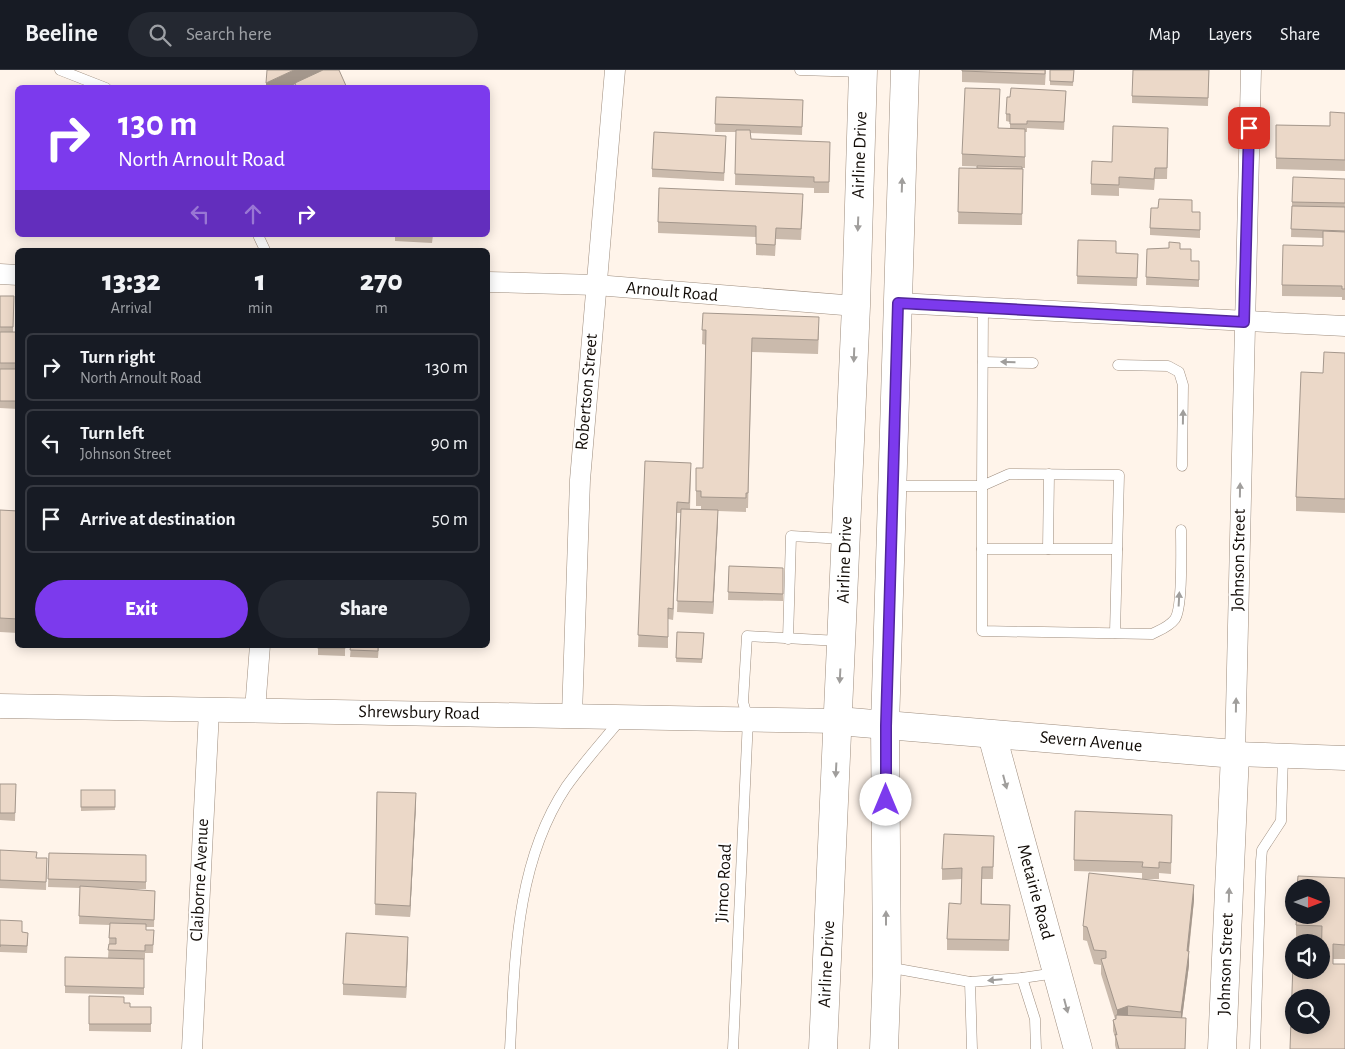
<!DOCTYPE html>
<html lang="en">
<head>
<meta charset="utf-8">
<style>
  :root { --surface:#171b24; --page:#242831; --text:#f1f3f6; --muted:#9ea1a6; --line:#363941; --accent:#7c3aed }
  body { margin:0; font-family:"Alegreya Sans",sans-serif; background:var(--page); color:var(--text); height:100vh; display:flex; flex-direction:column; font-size:19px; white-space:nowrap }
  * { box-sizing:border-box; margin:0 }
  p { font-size:16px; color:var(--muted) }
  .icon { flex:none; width:28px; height:28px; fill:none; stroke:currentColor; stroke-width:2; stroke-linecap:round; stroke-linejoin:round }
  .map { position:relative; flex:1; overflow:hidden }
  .sheet { position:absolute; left:15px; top:178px; width:475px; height:400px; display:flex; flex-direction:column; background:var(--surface); border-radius:8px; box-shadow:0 2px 12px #0003 }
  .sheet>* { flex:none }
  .guide { position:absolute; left:15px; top:15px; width:475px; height:152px; border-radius:8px; box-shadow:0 2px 12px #0003; background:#7c3aed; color:#fff; overflow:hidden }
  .needle { width:32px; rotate:90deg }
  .buttons { position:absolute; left:1285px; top:809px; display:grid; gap:10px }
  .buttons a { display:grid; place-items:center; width:45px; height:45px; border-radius:50%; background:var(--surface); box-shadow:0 2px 12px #0003; font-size:25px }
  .pin { position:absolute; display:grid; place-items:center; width:42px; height:42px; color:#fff; margin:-21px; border-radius:10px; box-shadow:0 2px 8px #0006 }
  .me { position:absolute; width:55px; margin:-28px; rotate:0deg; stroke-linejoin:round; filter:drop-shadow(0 0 4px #0008) }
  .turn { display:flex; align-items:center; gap:18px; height:105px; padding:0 20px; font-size:22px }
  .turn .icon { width:65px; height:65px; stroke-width:2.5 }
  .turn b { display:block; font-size:35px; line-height:42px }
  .lanes { display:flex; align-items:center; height:48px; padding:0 20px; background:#0003; justify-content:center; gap:25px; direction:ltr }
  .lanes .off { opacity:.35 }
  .eta { display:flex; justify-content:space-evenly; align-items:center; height:85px; text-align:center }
  .eta b { font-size:30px; font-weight:800; line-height:35px }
  .cta { display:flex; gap:10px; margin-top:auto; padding:10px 20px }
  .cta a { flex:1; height:58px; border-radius:30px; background:var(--accent); color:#fff; font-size:20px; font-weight:800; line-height:58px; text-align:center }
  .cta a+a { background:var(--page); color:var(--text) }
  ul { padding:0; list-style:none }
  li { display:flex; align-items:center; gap:15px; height:68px; margin:0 10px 8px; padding:0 10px; border:2px solid var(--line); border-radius:8px }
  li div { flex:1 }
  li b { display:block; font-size:19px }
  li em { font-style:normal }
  header { display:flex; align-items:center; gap:30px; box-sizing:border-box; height:70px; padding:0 25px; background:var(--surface); border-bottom:1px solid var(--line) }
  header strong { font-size:24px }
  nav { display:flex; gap:28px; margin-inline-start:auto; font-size:18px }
  .search { width:350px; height:45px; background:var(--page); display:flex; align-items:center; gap:12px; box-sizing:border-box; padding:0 18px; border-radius:28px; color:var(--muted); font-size:19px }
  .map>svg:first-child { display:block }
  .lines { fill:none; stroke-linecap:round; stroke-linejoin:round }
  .service-casing { stroke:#9e8d7e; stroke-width:11 }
  .minor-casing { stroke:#9e8d7e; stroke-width:21 }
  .tertiary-casing { stroke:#9e8d7e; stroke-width:25 }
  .secondary-casing { stroke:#9e8d7e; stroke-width:29 }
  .trunk-casing { stroke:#9e8d7e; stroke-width:29 }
  .service { stroke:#fff; stroke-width:10 }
  .minor { stroke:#fff; stroke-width:20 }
  .tertiary { stroke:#fff; stroke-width:24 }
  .secondary { stroke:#fff; stroke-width:28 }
  .trunk { stroke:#fff; stroke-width:28 }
  .wall { fill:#cabaac }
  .shaded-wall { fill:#a4978c }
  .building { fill:#ebd8c8; stroke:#a4978c; fill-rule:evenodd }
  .oneway { fill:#a09e9c }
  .route-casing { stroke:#51269a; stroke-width:12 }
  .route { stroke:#7c3aed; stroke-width:9 }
  .labels { text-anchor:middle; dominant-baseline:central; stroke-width:4; stroke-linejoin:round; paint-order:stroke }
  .street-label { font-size:18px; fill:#120c07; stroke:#fff }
</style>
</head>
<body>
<header>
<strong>Beeline</strong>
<div class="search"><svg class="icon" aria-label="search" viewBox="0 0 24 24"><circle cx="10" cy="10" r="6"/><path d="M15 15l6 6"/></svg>Search here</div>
<nav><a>Map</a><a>Layers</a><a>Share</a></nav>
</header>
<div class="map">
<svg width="1345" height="979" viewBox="0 0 1345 979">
  <rect width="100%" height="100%" fill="#fff4ea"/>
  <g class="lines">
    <g class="service-casing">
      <g id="service">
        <polyline points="60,0 106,18"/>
        <polyline points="800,0 862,2"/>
        <polyline points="258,165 265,180"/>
        <polyline points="983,237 982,416 1009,404 1119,405 1115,563"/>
        <polyline points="983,292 1033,293"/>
        <polyline points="1118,295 1168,296 1179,302 1183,315 1182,396"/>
        <path d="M 893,416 L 982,416 L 982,561 L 1152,564 C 1160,560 1169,557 1175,549 C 1183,537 1181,478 1181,460"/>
        <polyline points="982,479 1117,479"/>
        <polyline points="1048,479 1049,404"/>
        <polyline points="788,569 791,466 844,469"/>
        <polyline points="887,897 970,912"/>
        <polyline points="1022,908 1056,903"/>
        <path d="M 510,979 C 515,890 515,794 566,717 C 583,693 603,671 621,649"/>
        <polyline points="733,979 748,649 743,632 747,566 839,571"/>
        <polyline points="972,979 970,912 1022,908 1035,949 1036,979"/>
        <polyline points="1255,979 1261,791 1262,780 1281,751 1283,686"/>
      </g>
    </g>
    <g class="minor-casing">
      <g id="minor">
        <polyline points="0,204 18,205"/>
        <polyline points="488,212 596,215 856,236"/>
        <polyline points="898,233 1345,256"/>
        <polyline points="255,640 260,575"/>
        <polyline points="572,645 580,410 615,0"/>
        <polyline points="1235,684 1251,0"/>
        <polyline points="192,979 209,641"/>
      </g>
    </g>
    <g class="tertiary-casing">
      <g id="tertiary">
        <polyline points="0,636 838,651"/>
        <polyline points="1235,684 1345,688"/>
      </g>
    </g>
    <g class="secondary-casing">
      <g id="secondary">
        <polyline points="838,651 1235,684 1222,979"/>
        <polyline points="992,665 1078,979"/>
      </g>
    </g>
    <g class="trunk-casing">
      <g id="trunk">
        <polyline points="823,979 856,236 863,0"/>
        <polyline points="884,979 887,897 885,656 905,0"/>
      </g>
    </g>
    <use href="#service" class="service"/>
    <use href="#minor" class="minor"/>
    <use href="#tertiary" class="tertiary"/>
    <use href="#secondary" class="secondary"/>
    <use href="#trunk" class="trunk"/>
  </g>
  <g class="wall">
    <polygon points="962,0 1046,0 1045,15 962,12"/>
    <polygon points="1050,0 1074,0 1073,16 1050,15"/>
    <polygon points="1209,0 1208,36 1132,33 1132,26"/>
    <polygon points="1066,21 1064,60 1027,58 1027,62 1025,62 1025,98 1022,98 1022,99 1023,99 1022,155 958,154 959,98 977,98 993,97 962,96 962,84 1000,30 998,58 1010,59 1010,52 1006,51 1006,44"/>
    <polygon points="716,27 803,30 802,65 750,63 751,69 830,83 829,123 814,123 814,118 735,115 736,62 715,62"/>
    <polygon points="1345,43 1345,101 1276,99 1276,55 1330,56"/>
    <polygon points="1168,69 1167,109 1155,109 1154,120 1119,118 1119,126 1091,125 1091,114 1112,92"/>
    <polygon points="726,74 724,111 652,107 652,99"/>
    <polygon points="1345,109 1345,230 1342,230 1342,227 1282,226 1282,215 1323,176 1323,168 1291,167 1292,132"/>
    <polygon points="803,135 801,170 776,169 775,186 756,185 756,167 658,163 658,152"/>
    <polygon points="1192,142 1200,142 1200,168 1150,165 1150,158"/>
    <polygon points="395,165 433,165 432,173 395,171"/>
    <polygon points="1078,170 1116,183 1138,184 1137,216 1077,214"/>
    <polygon points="1169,178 1180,179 1191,191 1199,191 1199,217 1146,215 1147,179"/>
    <polygon points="0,226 14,226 13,262 18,262 18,339 0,338"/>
    <polygon points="703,243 819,261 818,284 752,282 748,438 746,438 746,442 718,441 713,544 677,542 681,443 677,443 673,550 668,549 668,578 638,577 645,391 691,404 690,439 701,440 701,436 696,436 696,421 703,398 706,275 702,274"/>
    <polygon points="1345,283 1345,443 1296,441 1296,427 1323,303"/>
    <polygon points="0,440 18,441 18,563 0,562"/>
    <polygon points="729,496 783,498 783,531 728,530"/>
    <polygon points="677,562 704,563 702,593 676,592"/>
    <polygon points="345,575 345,586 318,585 318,578"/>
    <polygon points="351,575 379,575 378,588 350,587"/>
    <polygon points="395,575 412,575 412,578 395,577"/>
    <polygon points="0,714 16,714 15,751 0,750"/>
    <polygon points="81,720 115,720 115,740 81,741"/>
    <polygon points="377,722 416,734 410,847 375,845"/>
    <polygon points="1172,756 1171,804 1159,803 1159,809 1142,809 1142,803 1074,801 1074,790"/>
    <polygon points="994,766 993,809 982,809 982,834 1010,835 1009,881 947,880 947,869 961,834 962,809 942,810 942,799"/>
    <polygon points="0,780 37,788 47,788 46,820 0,818"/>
    <polygon points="49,783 146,785 146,819 127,819 155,821 154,857 146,857 146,860 154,860 153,883 145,883 145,889 144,889 144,925 65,923 65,887 108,888 110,855 79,854 80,818 48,817"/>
    <polygon points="1345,808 1345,889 1333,889 1333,894 1321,900 1321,870 1296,869 1296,855"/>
    <polygon points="1194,830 1189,881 1189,895 1182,948 1185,979 1116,979 1115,975 1115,967 1113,961 1113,950 1115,949 1101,904 1101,895 1094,894 1087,871 1083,870 1083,856"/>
    <polygon points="0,850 22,862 28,870 27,883 0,882 0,885"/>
    <polygon points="408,878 406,928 343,925 343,914"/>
    <polygon points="89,926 124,933 130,937 151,937 151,962 89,961"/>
  </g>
  <g class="shaded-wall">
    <polygon points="294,0 326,0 287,18 266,18 266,13"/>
    <polygon points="677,432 677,443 673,550 673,539"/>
    <polygon points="718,440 718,451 713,544 713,532"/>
    <polygon points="416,723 416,734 410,847 410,836"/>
    <polygon points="1194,815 1194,830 1187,895 1187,881"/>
    <polygon points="408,867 408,878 406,928 406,917"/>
    <polygon points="1189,881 1189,895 1181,956 1181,942"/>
    <polygon points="1128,936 1128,950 1117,954 1117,940"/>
  </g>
  <g class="building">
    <polygon points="267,0 294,0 266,13"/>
    <polygon points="323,0 339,0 347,18 297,18 295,13"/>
    <polygon points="962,0 1045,0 1045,4 962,1"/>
    <polygon points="1050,0 1074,0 1073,12 1050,11"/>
    <polygon points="1133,0 1209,0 1208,28 1132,26"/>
    <polygon points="965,18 1000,19 998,58 1025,59 1025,87 962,84"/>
    <polygon points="1011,18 1066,21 1064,52 1027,51 1027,54 1010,54 1010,44 1006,44 1007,27 1010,27"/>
    <polygon points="716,27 803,30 802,57 715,54"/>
    <polygon points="1330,42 1345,43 1345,90 1276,88 1276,55 1330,56"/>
    <polygon points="1113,56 1168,58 1167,98 1155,98 1154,109 1119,107 1119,115 1091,114 1092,91 1112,92"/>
    <polygon points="736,60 750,60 751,69 830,72 829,112 814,112 814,107 735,104"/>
    <polygon points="654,62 726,66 724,103 652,99"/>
    <polygon points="977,96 1022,97 1022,99 977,98"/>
    <polygon points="959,98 1023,99 1022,144 958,142"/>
    <polygon points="1293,107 1345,109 1345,133 1292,132"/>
    <polygon points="659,118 803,124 801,159 776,158 775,175 756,174 756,156 658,152"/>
    <polygon points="1159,129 1192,130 1192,142 1200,142 1200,160 1150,158 1151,138 1158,138"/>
    <polygon points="1292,136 1345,137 1345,161 1291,159"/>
    <polygon points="1323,161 1345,162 1345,219 1342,219 1342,216 1282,215 1283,175 1323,176"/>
    <polygon points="1078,170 1116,171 1116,183 1138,184 1137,208 1077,206"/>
    <polygon points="1169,172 1180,173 1180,179 1191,179 1191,191 1199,191 1199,210 1146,207 1147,179 1169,178"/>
    <polygon points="0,226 14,226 13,257 0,257"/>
    <polygon points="703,243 819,247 818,270 752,268 748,423 746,423 746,428 701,427 701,421 696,421 696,398 703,398 706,260 702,260"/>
    <rect x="0" y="262" width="18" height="31"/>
    <polygon points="1324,282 1345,283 1345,429 1296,427 1301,302 1323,303"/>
    <rect x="0" y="299" width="18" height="32"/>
    <polygon points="645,391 691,393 689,433 677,432 673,539 668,538 668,567 638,565"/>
    <polygon points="681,439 718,440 713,532 677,531"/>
    <polygon points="0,440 18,441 18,549 0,548"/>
    <polygon points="729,496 783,498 783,524 728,522"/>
    <polygon points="677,562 704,563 702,589 676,588"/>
    <rect x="318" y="575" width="27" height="3"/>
    <polygon points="351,575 378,575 378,581 350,580"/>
    <polygon points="0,714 16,714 15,743 0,743"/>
    <rect x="81" y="720" width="34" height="17"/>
    <polygon points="377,722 416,723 410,836 375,834"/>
    <polygon points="1075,741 1172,745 1171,793 1159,792 1159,798 1142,797 1143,792 1074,790"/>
    <polygon points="944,764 994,766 993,797 982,797 981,834 1010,835 1009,870 947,869 949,833 961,834 962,798 942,799"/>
    <polygon points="0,780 37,782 36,788 47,788 46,812 0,810"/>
    <polygon points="49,783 146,785 146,812 48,809"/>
    <polygon points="1089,803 1194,815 1187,881 1189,881 1181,942 1128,936 1117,940 1101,889 1106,888 1106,881 1094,880 1087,857 1083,856"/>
    <path d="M 1298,806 L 1345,808 L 1345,875 L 1333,874 L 1333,894 L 1345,894 L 1345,979 L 1290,979 L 1293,893 L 1294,893 L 1294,900 L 1321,900 L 1322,856 L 1296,855 L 1297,845 L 1321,845 L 1321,818 L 1297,818 ZM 1294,928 L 1321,928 L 1321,955 L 1294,955 Z"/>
    <polygon points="80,816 155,821 154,850 79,846"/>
    <polygon points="0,850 22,851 22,862 28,863 27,876 0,875 0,877"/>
    <polygon points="110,853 146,854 146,860 154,860 153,875 145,875 145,881 108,880 109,874 116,874 116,868 109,868"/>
    <polygon points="346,863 408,867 406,917 343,914"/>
    <polygon points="65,887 144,889 144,918 65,916"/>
    <polygon points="89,926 124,927 124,933 130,933 130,937 151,937 151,954 89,954"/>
    <polygon points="1116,945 1186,948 1185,979 1119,979 1115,964 1117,965 1113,950 1116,949"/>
  </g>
  <defs><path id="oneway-solid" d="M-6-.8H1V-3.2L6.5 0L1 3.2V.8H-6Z" transform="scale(1.25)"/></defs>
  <g class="oneway">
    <use href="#oneway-solid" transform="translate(902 115) rotate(-88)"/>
    <use href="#oneway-solid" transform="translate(858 154) rotate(92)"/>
    <use href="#oneway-solid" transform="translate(854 285) rotate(92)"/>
    <use href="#oneway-solid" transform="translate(1008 292) rotate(-179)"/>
    <use href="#oneway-solid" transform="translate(1183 347) rotate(-89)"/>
    <use href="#oneway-solid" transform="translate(1240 420) rotate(-89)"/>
    <use href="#oneway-solid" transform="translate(1179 529) rotate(-87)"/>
    <use href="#oneway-solid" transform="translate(840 606) rotate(93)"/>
    <use href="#oneway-solid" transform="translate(1236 635) rotate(-89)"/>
    <use href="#oneway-solid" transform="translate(836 700) rotate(93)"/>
    <use href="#oneway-solid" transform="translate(1005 712) rotate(75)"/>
    <use href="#oneway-solid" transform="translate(1229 825) rotate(-88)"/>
    <use href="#oneway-solid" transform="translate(886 848) rotate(-90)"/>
    <use href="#oneway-solid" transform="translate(995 910) rotate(175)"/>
    <use href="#oneway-solid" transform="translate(1066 936) rotate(75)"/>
  </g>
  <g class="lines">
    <g class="route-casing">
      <polyline id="route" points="886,730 886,656 898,233 1244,252 1249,58"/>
    </g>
    <use href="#route" class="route"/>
  </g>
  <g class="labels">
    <g class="street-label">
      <text transform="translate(860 85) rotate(-88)">Airline Drive</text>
      <text transform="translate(672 222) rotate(5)">Arnoult Road</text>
      <text transform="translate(587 322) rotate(-85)">Robertson Street</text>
      <text transform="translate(845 490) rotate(-88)">Airline Drive</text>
      <text transform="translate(1239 490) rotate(-89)">Johnson Street</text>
      <text transform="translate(419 643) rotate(1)">Shrewsbury Road</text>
      <text transform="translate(1091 672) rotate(5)">Severn Avenue</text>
      <text transform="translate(200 810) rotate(-87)">Claiborne Avenue</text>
      <text transform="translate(724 813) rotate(-87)">Jimco Road</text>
      <text transform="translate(1035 822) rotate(75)">Metairie Road</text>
      <text transform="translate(827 894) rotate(-87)">Airline Drive</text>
      <text transform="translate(1226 894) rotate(-88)">Johnson Street</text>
    </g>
  </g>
</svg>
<div class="buttons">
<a><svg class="needle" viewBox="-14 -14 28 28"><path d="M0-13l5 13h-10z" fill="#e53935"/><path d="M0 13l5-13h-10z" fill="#9ea1a6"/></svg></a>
<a><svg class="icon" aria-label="sound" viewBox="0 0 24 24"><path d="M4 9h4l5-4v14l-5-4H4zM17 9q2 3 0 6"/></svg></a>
<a><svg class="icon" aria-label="search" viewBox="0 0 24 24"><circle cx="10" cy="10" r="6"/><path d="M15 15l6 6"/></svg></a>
</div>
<div class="pin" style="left:1249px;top:58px;background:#d93025"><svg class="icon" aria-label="arrive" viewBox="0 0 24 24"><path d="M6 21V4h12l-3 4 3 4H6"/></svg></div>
<svg class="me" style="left:886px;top:730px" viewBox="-20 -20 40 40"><circle r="19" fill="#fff"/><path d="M0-13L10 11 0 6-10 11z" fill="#7c3aed"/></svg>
<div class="guide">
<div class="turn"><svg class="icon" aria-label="right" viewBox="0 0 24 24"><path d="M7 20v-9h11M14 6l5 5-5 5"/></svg><div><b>130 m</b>North Arnoult Road</div></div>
<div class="lanes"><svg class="icon off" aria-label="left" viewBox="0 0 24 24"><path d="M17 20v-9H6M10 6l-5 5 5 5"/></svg><svg class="icon off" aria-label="ahead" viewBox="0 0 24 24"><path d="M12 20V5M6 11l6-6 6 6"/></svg><svg class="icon" aria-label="right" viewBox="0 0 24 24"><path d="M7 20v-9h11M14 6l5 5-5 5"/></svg></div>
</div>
<section class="sheet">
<div class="eta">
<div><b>13:32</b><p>Arrival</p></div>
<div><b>1</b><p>min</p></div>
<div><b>270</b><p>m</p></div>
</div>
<ul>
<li><svg class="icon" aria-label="right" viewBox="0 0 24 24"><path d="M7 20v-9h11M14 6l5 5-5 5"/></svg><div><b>Turn right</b><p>North Arnoult Road</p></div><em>130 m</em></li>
<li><svg class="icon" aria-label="left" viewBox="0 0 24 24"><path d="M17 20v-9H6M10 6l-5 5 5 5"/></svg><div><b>Turn left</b><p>Johnson Street</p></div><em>90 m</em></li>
<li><svg class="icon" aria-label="arrive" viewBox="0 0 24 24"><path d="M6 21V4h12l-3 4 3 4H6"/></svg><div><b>Arrive at destination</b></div><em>50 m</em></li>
</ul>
<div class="cta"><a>Exit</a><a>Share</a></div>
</section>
</div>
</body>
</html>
